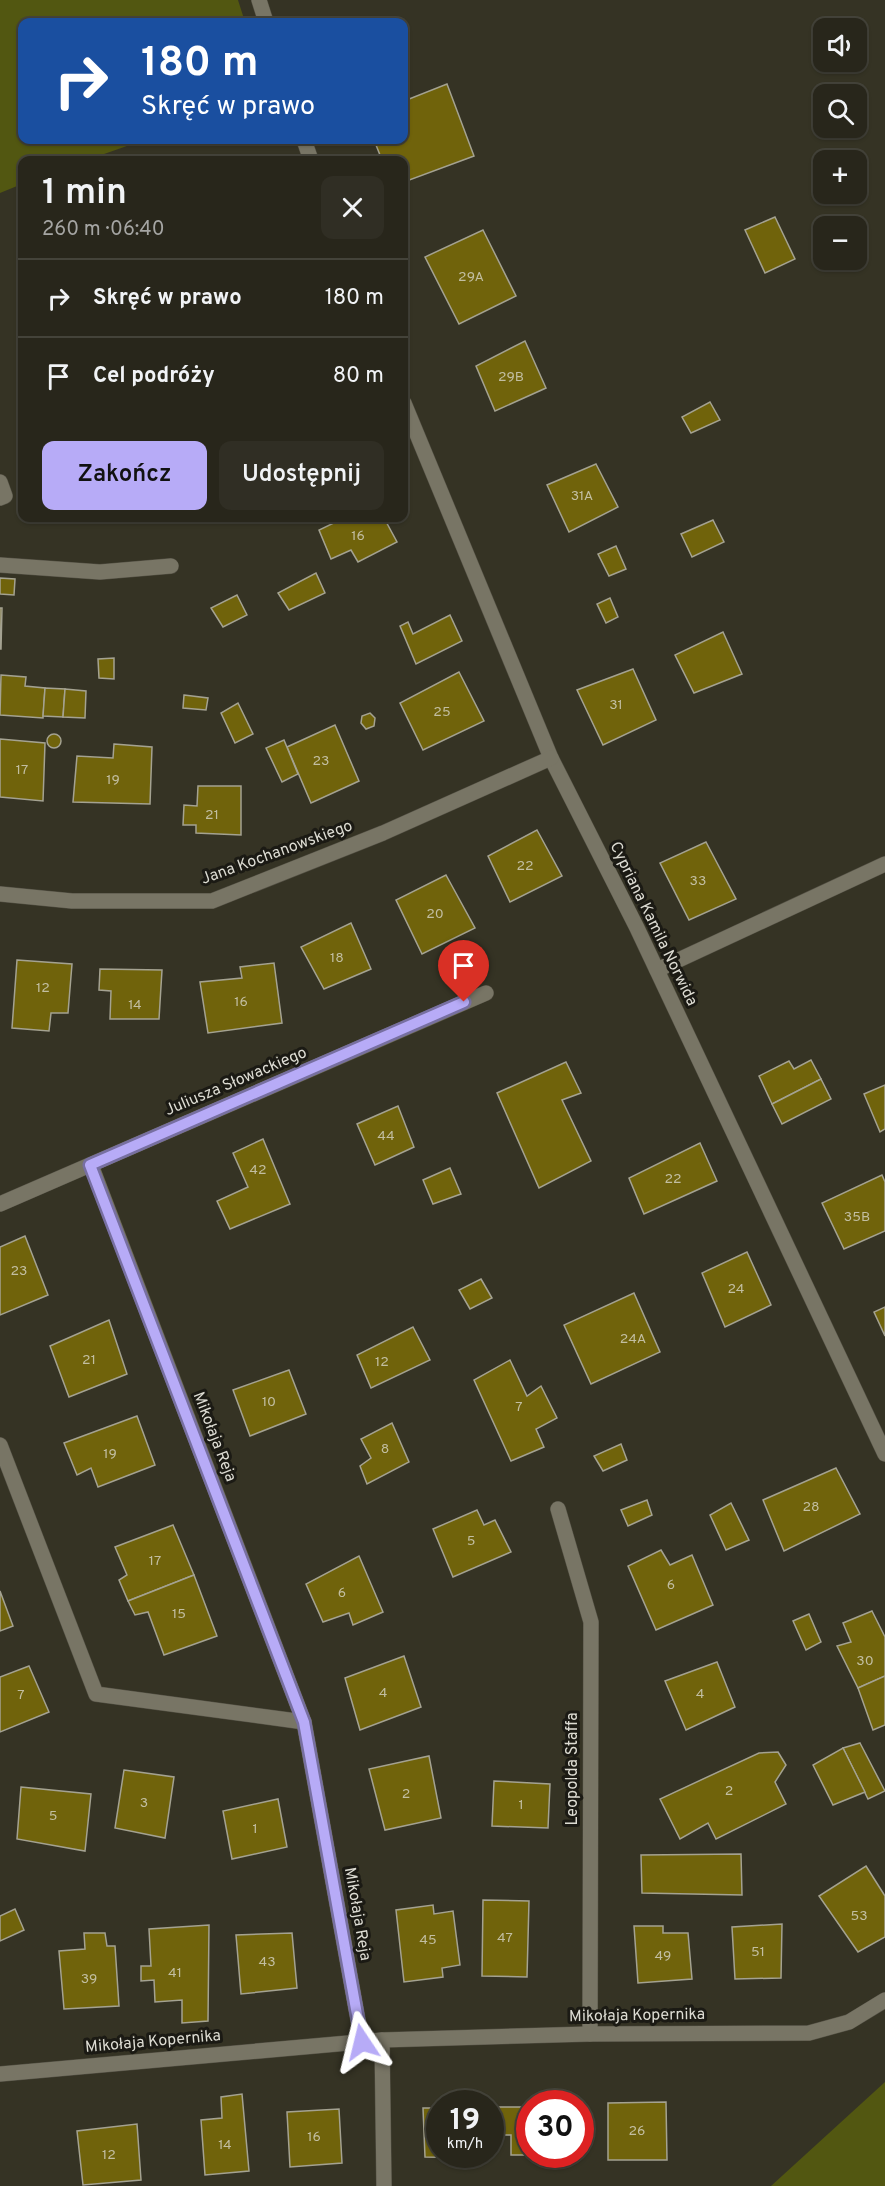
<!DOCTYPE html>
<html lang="pl">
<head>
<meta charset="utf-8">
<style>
  :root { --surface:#28261b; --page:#302e24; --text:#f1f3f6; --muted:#a5a5a3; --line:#44433a; --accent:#b7abf7 }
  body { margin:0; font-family:Overpass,sans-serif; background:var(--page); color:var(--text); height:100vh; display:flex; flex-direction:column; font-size:22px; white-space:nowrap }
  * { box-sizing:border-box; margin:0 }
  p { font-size:20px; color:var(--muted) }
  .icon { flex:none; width:33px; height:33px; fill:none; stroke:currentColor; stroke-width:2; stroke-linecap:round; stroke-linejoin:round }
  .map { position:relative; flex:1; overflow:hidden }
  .details { position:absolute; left:18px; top:156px; width:390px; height:366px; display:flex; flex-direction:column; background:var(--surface); border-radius:12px; box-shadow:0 2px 4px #0004,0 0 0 2px var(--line) }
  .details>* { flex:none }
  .guide { position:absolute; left:18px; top:18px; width:390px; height:126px; border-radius:12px; box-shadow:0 2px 4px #0004,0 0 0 2px var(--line); background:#1a4fa0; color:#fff; overflow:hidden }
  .fabs { position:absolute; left:813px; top:18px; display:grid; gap:12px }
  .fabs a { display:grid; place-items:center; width:54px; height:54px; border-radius:12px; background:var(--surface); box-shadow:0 2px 4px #0004,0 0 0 2px var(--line); font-size:30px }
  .speed { position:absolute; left:426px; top:2090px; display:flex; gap:12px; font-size:30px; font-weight:700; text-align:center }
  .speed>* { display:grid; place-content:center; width:78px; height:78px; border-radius:50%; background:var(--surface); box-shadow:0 2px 4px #0004,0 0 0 2px var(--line); line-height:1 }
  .speed small { font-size:15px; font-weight:400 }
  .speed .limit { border:9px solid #d22; background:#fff; color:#111 }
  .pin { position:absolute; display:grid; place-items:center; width:51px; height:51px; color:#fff; margin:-62px -26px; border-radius:50% 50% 50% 0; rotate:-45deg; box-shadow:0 0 6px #0007 }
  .pin .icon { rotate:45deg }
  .me { position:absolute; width:66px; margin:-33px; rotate:350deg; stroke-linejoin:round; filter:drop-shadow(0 0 4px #0008) }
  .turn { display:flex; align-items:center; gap:21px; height:126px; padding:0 24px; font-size:27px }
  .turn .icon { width:78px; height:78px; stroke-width:2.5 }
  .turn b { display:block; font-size:42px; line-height:51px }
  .round { display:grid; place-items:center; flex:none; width:63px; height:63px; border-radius:12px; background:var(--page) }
  .overview { display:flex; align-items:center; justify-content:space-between; height:102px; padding:0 24px }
  h1 { font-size:36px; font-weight:600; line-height:45px }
  .action { display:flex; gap:12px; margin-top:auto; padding:12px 24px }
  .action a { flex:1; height:69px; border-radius:12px; background:var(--accent); color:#111; font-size:24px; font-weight:600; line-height:69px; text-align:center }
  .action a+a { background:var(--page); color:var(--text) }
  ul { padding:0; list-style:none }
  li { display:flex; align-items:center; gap:18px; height:78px; padding:0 24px; border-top:2px solid var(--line) }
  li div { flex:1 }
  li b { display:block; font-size:22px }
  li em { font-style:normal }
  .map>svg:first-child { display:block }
  .green { fill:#525711 }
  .building { fill:#70630b; stroke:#a4a291; stroke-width:1.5 }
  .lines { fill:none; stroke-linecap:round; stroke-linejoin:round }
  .lane-casing { stroke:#535044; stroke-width:16 }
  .street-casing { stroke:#535044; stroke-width:16 }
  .lane { stroke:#787565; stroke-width:15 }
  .street { stroke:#787565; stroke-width:15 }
  .route-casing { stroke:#776fa1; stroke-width:15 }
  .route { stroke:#b7abf7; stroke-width:10 }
  .labels { text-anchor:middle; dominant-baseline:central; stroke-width:6; stroke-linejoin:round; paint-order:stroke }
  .number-label { font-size:14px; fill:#c2bea1 }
  .street-label { font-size:16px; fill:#dddcd3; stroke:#1b1a14 }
</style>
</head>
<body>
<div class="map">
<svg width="885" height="2186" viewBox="0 0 885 2186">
  <rect width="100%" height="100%" fill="#353324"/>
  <g class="green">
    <polygon points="0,0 238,0 245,22 22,22 22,140 144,140 87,160 22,160 22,184 0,193"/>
    <polygon points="885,2082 885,2186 771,2186"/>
  </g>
  <g class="building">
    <polygon points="447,84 474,156 404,182 404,160 382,160 374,140 404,140 404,101"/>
    <polygon points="775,217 795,259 765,273 745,230"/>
    <polygon points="483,230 516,296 459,324 425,257"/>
    <polygon points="525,341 546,388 495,411 476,366"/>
    <polygon points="710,402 720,420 691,433 682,417"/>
    <polygon points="596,464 618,507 569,532 547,485"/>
    <polygon points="344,518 384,518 397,542 358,562 351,550 331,559 319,530"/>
    <polygon points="713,520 724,542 692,557 681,534"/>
    <polygon points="616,546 626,569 609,576 598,554"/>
    <polygon points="316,573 325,593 289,610 278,593"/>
    <polygon points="0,578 15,579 14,595 0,594"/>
    <polygon points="237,595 247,615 223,627 211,608"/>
    <polygon points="610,598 618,617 606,623 597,604"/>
    <polygon points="0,608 2,608 1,649 0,649"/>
    <polygon points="450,615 462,641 416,664 400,626 408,622 413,634"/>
    <polygon points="723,632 742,674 694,693 675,655"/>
    <polygon points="114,658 114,679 99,678 98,659"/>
    <polygon points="633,669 656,720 603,745 577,690"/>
    <polygon points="459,672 484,721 423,750 400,703"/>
    <polygon points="1,675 26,677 25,686 45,688 43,718 0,715"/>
    <polygon points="45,688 65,689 63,717 43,716"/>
    <polygon points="65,689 86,691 85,718 63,717"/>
    <polygon points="184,695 208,698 206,710 183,708"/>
    <polygon points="238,703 253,734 235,743 221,713"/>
    <polygon points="370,713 375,718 374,726 366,729 361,723 362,716"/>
    <polygon points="335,725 359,781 311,803 287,747"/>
    <circle cx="54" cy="741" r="7"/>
    <polygon points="0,739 45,743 43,801 0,797"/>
    <polygon points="284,740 298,774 282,782 266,748"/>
    <polygon points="114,744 152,747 150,804 73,802 77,756 113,758"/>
    <polygon points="198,786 241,786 241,835 196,833 196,825 183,825 184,805 197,806"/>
    <polygon points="537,830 562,876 510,902 488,856"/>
    <polygon points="706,842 736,899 689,920 660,863"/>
    <polygon points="446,875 475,928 422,954 396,900"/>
    <polygon points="351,923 371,969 324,989 301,947"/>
    <polygon points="17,960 72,964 68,1013 51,1013 49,1031 12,1028"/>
    <polygon points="274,963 282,1023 208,1033 200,982 242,978 240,967"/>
    <polygon points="100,969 162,970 159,1019 110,1019 111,991 99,990"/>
    <polygon points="811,1060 821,1079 772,1104 759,1076 789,1061 794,1069"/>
    <polygon points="566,1062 581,1093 562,1100 591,1161 539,1188 497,1093"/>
    <polygon points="821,1079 831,1099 782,1124 772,1104"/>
    <polygon points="885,1085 885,1129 880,1132 864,1094"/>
    <polygon points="398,1106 414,1147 375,1165 357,1124"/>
    <polygon points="263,1139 290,1204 230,1229 217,1201 248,1187 233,1153"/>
    <polygon points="700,1143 717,1181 644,1214 629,1178"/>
    <polygon points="450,1168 461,1194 433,1204 423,1180"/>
    <polygon points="882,1175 885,1182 885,1231 844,1249 822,1203"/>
    <polygon points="25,1236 48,1295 0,1315 0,1247"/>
    <polygon points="747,1252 771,1305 725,1327 702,1273"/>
    <polygon points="481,1279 492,1298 470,1309 459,1290"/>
    <polygon points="634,1293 660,1352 591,1384 564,1325"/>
    <polygon points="885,1307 885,1336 874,1312"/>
    <polygon points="109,1320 127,1374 69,1397 50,1346"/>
    <polygon points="413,1327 430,1360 371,1388 357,1355"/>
    <polygon points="510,1360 527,1396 541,1386 557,1418 536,1429 544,1447 511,1461 474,1380"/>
    <polygon points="289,1370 306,1414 250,1436 233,1390"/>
    <polygon points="137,1416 155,1465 98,1487 91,1468 77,1475 64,1443"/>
    <polygon points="392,1423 409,1462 367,1484 360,1466 371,1458 361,1439"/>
    <polygon points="621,1444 627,1460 603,1471 594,1456"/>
    <polygon points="836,1468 860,1514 784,1551 763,1500"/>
    <polygon points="647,1500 652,1515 628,1526 621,1510"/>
    <polygon points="731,1503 749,1540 726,1550 710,1515"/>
    <polygon points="477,1510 484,1525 495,1520 511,1552 453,1577 433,1529"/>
    <polygon points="173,1525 194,1575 128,1601 119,1580 127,1575 115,1547"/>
    <polygon points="661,1550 670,1565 692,1555 713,1605 656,1630 628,1566"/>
    <polygon points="359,1556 383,1612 353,1625 349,1613 323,1622 306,1584"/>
    <polygon points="194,1575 217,1636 164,1655 148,1612 135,1615 128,1601"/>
    <polygon points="0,1591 13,1626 0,1631"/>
    <polygon points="872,1611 885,1637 885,1676 858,1688 837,1646 851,1642 843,1623"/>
    <polygon points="809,1614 821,1642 806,1650 793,1621"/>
    <polygon points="404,1656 421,1707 360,1730 345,1678"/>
    <polygon points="717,1662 735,1707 686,1730 665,1681"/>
    <polygon points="29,1666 49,1712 0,1732 0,1677"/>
    <polygon points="885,1676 885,1725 873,1730 858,1688"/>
    <polygon points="860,1743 885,1791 868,1799 843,1748"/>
    <polygon points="843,1748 865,1792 833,1805 813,1765"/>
    <polygon points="778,1752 786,1765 775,1782 786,1804 716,1839 708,1823 680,1839 660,1799 759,1753"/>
    <polygon points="429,1756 441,1818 385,1830 369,1769"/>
    <polygon points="124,1770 174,1777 165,1838 115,1828"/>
    <polygon points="494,1781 550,1784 548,1828 492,1826"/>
    <polygon points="21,1787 91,1794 85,1851 17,1839"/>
    <polygon points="278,1799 287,1847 232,1859 223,1811"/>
    <polygon points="741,1854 742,1895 642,1893 641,1855"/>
    <polygon points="866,1866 885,1896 885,1937 858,1952 819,1896"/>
    <polygon points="483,1900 529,1901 527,1977 482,1976"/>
    <polygon points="433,1905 434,1914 453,1911 460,1965 442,1968 443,1977 404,1982 396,1910"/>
    <polygon points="15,1909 24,1930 0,1941 0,1916"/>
    <polygon points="782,1924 781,1978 735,1979 732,1927"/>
    <polygon points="209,1925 208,2021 182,2023 182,2000 155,2002 154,1980 141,1981 141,1966 151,1966 149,1929"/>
    <polygon points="634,1926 663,1926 663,1933 688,1933 692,1979 638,1983"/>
    <polygon points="84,1933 105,1933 107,1946 115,1946 119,2006 64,2009 59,1951 85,1949"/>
    <polygon points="292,1933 297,1988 241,1994 236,1935"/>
    <polygon points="242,2094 249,2171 205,2175 201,2120 222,2118 221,2097"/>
    <polygon points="666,2102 667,2160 608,2160 608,2103"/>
    <polygon points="492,2107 530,2107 530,2154 565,2155 511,2155 511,2135 493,2135"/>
    <polygon points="423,2108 440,2108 440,2154 476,2154 476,2158 425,2157"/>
    <polygon points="339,2109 342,2163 290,2167 287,2112"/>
    <polygon points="137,2124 141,2180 83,2185 77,2131"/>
  </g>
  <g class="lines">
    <g class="lane-casing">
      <g id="lane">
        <polyline points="0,482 5,496 0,498"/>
        <polyline points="0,565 100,572 171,566"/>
        <polyline points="657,970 885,864"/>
      </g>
    </g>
    <g class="street-casing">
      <g id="street">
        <polyline points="259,0 266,22"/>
        <polyline points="304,140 311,160"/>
        <polyline points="404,403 551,758 637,928 885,1454"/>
        <polyline points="0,894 72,901 212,901 383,833 551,758"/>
        <polyline points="91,1165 304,1722 362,2042"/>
        <polyline points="0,1204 486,993"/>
        <polyline points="0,1445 96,1694 304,1722"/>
        <polyline points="558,1509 591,1622 590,2034"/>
        <polyline points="382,2040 384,2186"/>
        <polyline points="0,2074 382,2040 590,2034 809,2033 849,2022 885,2000"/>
      </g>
    </g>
    <use href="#lane" class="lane"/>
    <use href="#street" class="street"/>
  </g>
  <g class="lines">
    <g class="route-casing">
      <polyline id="route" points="362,2042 304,1722 90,1165 464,1002"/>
    </g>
    <use href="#route" class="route"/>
  </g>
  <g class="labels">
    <g class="number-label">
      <text x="471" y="277">29A</text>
      <text x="511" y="377">29B</text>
      <text x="582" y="496">31A</text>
      <text x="358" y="536">16</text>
      <text x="616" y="705">31</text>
      <text x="442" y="712">25</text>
      <text x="321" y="761">23</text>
      <text x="22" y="770">17</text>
      <text x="113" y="780">19</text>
      <text x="212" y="815">21</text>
      <text x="525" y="866">22</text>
      <text x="698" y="881">33</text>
      <text x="435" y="914">20</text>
      <text x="337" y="958">18</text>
      <text x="43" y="988">12</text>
      <text x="241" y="1002">16</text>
      <text x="135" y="1005">14</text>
      <text x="386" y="1136">44</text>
      <text x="258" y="1170">42</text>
      <text x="673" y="1179">22</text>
      <text x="857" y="1217">35B</text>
      <text x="19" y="1271">23</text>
      <text x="736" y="1289">24</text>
      <text x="633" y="1339">24A</text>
      <text x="89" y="1360">21</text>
      <text x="382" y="1362">12</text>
      <text x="269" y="1402">10</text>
      <text x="519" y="1407">7</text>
      <text x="385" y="1449">8</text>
      <text x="110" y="1454">19</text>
      <text x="811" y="1507">28</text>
      <text x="471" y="1541">5</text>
      <text x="155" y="1561">17</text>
      <text x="671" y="1585">6</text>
      <text x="342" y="1593">6</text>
      <text x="179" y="1614">15</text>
      <text x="865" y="1661">30</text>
      <text x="383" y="1693">4</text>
      <text x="700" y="1694">4</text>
      <text x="21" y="1695">7</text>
      <text x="729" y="1791">2</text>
      <text x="406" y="1794">2</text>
      <text x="144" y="1803">3</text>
      <text x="521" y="1805">1</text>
      <text x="53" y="1816">5</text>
      <text x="255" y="1829">1</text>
      <text x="859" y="1916">53</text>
      <text x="505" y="1938">47</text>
      <text x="428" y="1940">45</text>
      <text x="758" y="1952">51</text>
      <text x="663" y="1956">49</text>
      <text x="267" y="1962">43</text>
      <text x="175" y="1973">41</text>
      <text x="89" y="1979">39</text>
      <text x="637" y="2131">26</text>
      <text x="314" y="2137">16</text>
      <text x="225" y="2145">14</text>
      <text x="109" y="2155">12</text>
    </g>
    <g class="street-label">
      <text transform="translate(277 853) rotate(-20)">Jana Kochanowskiego</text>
      <text transform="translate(653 924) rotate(64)">Cypriana Kamila Norwida</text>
      <text transform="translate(236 1082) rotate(-23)">Juliusza Słowackiego</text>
      <text transform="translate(214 1437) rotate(69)">Mikołaja Reja</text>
      <text transform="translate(573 1769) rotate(-90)">Leopolda Staffa</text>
      <text transform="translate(357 1914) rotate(80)">Mikołaja Reja</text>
      <text transform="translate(637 2016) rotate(-1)">Mikołaja Kopernika</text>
      <text transform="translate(153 2042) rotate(-5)">Mikołaja Kopernika</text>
    </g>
  </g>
</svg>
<div class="fabs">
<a><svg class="icon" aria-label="sound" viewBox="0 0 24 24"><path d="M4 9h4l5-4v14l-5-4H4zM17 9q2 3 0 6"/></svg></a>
<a><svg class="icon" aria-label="search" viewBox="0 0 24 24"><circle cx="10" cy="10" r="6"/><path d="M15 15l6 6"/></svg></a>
<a>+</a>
<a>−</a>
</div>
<div class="speed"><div>19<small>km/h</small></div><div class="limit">30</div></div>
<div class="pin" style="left:464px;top:1002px;background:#d93025"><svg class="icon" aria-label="arrive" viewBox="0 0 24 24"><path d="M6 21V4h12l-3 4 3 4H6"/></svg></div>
<svg class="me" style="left:362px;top:2042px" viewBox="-20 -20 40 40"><path d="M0-17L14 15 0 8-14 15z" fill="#b7abf7" stroke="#fff" stroke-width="4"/></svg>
<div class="guide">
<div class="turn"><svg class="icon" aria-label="right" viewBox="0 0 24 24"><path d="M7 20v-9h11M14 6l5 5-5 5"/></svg><div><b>180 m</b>Skręć w prawo</div></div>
</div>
<section class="details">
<div class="overview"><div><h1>1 min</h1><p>260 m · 06:40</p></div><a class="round"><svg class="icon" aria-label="close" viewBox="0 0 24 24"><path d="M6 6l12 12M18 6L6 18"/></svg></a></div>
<ul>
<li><svg class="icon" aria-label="right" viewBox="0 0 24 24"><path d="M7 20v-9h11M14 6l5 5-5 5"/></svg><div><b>Skręć w prawo</b></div><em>180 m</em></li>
<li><svg class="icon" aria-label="arrive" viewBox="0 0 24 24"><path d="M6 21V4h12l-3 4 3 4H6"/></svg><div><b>Cel podróży</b></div><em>80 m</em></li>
</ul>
<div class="action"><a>Zakończ</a><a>Udostępnij</a></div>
</section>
</div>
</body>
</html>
